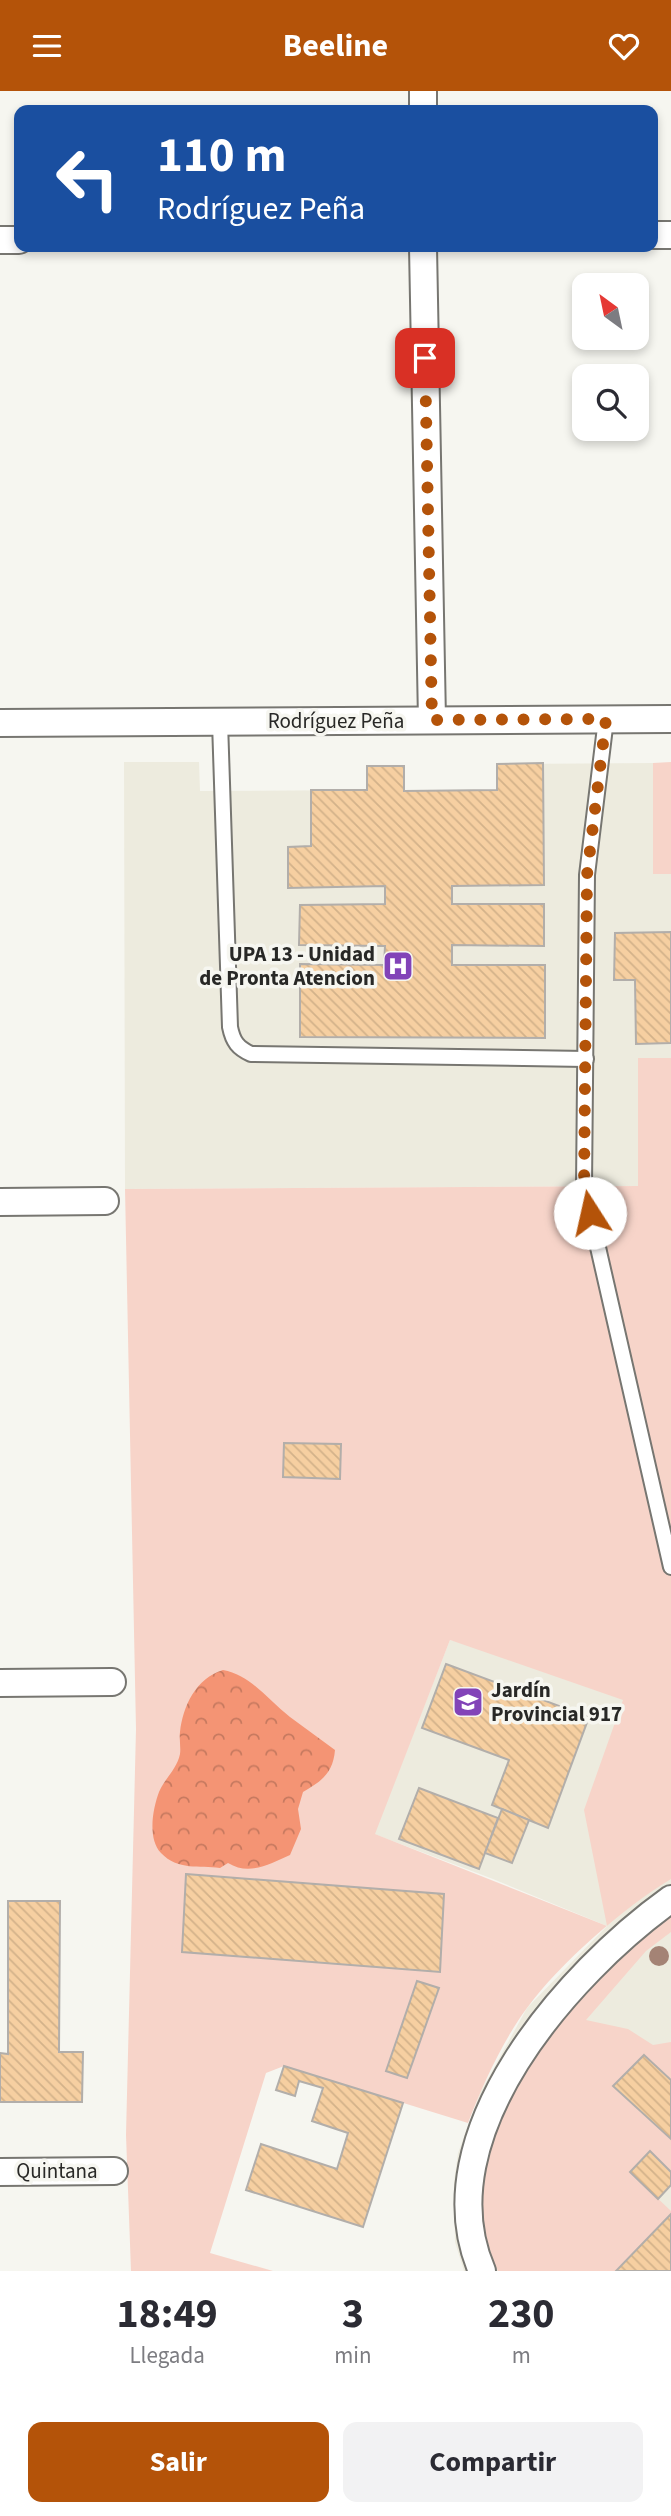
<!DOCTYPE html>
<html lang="es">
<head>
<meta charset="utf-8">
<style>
  :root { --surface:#fff; --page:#f2f2f3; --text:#2b2b33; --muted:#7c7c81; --accent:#b45309 }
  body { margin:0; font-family:"Source Sans 3",sans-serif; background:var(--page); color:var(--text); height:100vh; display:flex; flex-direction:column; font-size:26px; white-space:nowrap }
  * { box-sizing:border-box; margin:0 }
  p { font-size:23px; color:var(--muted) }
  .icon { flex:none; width:38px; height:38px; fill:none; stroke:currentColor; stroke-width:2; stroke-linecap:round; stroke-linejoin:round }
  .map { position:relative; height:2180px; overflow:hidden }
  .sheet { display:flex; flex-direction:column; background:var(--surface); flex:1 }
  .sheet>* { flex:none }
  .guide { position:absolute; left:14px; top:14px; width:644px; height:147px; border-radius:14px; box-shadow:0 4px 10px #0003; background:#1a4fa0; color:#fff; overflow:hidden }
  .needle { width:46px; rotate:327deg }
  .buttons { position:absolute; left:572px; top:182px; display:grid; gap:14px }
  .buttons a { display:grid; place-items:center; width:77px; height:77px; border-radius:14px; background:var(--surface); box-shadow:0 4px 10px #0003; font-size:35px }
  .pin { position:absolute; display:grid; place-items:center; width:60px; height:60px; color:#fff; margin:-30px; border-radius:14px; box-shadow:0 4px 10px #0006 }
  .me { position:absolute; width:77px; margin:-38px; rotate:350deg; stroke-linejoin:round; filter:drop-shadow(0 0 5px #0008) }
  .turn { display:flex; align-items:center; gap:24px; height:147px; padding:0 28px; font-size:32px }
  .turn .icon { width:91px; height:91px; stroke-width:2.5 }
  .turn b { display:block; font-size:49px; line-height:60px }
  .eta { display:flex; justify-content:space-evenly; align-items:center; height:119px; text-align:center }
  .eta b { font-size:42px; font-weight:700; line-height:49px }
  .primary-button { display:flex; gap:14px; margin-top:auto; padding:14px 28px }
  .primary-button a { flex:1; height:80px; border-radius:14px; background:var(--accent); color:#fff; font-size:28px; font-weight:700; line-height:80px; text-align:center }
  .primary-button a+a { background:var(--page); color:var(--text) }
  header { display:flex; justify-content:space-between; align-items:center; height:91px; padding:0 28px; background:var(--accent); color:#fff; font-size:32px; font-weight:700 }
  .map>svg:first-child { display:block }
  .built { fill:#edebde }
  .grass { fill:#f7d4c9; fill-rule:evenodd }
  .forest { fill:url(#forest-crowns) }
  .building { fill:url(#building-back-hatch); stroke:#b2aeaa; stroke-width:2 }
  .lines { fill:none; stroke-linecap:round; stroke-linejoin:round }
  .lane-casing { stroke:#777671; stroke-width:18 }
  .street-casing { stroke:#777671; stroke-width:30 }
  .lane { stroke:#fff; stroke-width:14 }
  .street { stroke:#fff; stroke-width:26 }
  .tree { fill:#a48375 }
  .route { stroke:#b45309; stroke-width:12; stroke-dasharray:0 21.6 }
  .labels { text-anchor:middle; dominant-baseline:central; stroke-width:7; stroke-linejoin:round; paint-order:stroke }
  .street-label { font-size:21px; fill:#282826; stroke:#f6f6f0 }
  .poi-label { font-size:21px; font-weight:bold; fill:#282826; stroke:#f6f6f0; text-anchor:end }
</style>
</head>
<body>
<header><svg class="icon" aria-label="menu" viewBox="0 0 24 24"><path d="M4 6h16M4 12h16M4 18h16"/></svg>Beeline<svg class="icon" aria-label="heart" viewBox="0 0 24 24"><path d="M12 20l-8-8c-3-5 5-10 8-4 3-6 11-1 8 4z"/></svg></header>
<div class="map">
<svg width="671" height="2180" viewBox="0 0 671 2180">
  <defs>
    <pattern id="forest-crowns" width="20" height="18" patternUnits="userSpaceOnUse" patternTransform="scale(1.75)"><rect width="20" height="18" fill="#f49474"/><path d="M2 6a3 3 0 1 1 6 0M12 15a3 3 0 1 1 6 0" fill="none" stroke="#c6795f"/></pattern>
    <pattern id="building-back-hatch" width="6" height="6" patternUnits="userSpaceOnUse" patternTransform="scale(1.75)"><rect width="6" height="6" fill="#f6cfa1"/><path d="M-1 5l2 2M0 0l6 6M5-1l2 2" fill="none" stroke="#d3b28a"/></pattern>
  </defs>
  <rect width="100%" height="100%" fill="#f6f6f0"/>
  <g class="built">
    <polygon points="124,671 199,671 200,700 367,699 367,675 404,675 404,700 497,699 497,673 653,672 653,783 671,783 671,967 638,968 638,1095 125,1098"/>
    <polygon points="450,1549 671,1610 671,2180 464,2180 455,2151 454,2091 458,2062 480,2002 527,1917 607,1835 493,1788 374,1743"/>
  </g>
  <g class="grass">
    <polygon points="671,671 671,783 653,783 653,672"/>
    <path d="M 638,967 L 671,967 L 671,1788 C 623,1817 560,1872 527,1917 C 503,1949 482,1995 468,2032 L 284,1975 L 266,1982 L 210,2162 L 273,2180 L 131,2180 L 126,2044 L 136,1638 L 125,1098 L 638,1095 ZM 450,1549 L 623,1609 L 584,1719 L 607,1835 L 375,1743 ZM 187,1783 L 444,1803 L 440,1880 L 182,1861 Z"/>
    <path d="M 671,1825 L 671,1841 L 646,1860 L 586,1929 L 628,1938 L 653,1954 L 671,1951 L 671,1989 L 644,1964 L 613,1995 L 671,2048 L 671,2081 L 650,2061 L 630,2081 L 671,2120 L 671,2123 L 616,2180 L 498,2180 C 436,2047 576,1901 671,1825 Z"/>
  </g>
  <path class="forest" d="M 223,1579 C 251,1584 268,1609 290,1626 C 305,1637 320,1648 335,1659 C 333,1682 322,1690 303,1701 L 298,1718 L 301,1738 L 290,1764 C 270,1773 249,1785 228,1772 L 220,1777 C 199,1774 178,1780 161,1762 C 147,1747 153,1717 159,1701 C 165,1687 177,1678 180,1663 C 181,1656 179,1648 180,1641 C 183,1615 196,1587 223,1579 Z"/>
  <g class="building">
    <polygon points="543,672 544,794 452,795 452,813 544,813 544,855 452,854 452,874 545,874 545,947 300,946 300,873 384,874 385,855 299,854 300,814 385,813 385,795 288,797 288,756 311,755 311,699 367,699 367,675 404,675 404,700 497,699 497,673"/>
    <polygon points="671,841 671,952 636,953 635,889 614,889 615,842"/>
    <polygon points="284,1352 341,1353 340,1388 283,1386"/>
    <polygon points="446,1573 589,1626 548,1737 492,1714 509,1669 422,1637"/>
    <polygon points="419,1697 498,1727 479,1778 399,1748"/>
    <polygon points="502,1718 529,1729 512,1772 485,1762"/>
    <polygon points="186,1783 444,1803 440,1881 182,1861"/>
    <polygon points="8,1810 60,1810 59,1961 83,1961 82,2011 0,2011 0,1962 8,1963"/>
    <polygon points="417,1890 439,1897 407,1987 386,1980"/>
    <polygon points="644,1964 671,1989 671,2048 613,1995"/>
    <polygon points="284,1975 403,2012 363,2136 246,2099 261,2053 337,2078 348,2042 312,2030 323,1997 299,1990 295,2005 276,1999"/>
    <polygon points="650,2060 671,2081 671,2094 658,2108 630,2081"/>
    <polygon points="671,2123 671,2180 616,2180"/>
  </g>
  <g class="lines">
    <g class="lane-casing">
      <g id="lane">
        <polyline points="606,628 587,784 584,1095 671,1476"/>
        <path d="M 220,631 L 230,936 C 233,951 238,957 251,963 L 586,968"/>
      </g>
    </g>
    <g class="street-casing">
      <g id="street">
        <polyline points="423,19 423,0"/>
        <polyline points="653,144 671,144"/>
        <polyline points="0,149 19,149"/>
        <polyline points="423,156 432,629"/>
        <polyline points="0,632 671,628"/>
        <polyline points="0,1111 105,1110"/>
        <polyline points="0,1592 112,1591"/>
        <polyline points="0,2081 114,2080"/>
        <path d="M 482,2180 C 423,2044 569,1881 671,1808"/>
      </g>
    </g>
    <use href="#lane" class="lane"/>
    <use href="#street" class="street"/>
  </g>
  <circle class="tree" cx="659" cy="1865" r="10"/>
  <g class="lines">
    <polyline class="route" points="425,267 432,629 606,628 587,784 584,1095 590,1122"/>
  </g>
  <defs>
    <g id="hospital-square" transform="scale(1.575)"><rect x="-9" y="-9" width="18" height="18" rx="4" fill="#8243b8" stroke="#f6f6f0"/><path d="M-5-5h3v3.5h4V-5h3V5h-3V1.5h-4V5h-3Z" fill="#fff"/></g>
    <g id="school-square" transform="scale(1.575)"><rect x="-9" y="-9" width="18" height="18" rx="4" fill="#8243b8" stroke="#f6f6f0"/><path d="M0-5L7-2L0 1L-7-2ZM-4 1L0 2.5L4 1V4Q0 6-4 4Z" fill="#fff"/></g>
  </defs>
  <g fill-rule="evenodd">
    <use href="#hospital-square" x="398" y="875"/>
    <use href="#school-square" x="468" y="1611"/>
  </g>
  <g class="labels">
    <g class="street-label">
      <text x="336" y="630">Rodríguez Peña</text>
      <text x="57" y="2080">Quintana</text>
    </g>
    <g class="poi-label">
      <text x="375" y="863">UPA 13 - Unidad<tspan x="375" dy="24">de Pronta Atencion</tspan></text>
      <text x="491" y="1599" text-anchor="start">Jardín<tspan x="491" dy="24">Provincial 917</tspan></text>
    </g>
  </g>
</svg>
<div class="buttons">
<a><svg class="needle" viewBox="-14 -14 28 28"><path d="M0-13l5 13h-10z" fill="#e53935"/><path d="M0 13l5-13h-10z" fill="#7c7c81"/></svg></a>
<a><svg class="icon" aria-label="search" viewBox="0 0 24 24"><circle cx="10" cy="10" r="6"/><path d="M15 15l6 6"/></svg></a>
</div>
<div class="pin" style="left:425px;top:267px;background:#d93025"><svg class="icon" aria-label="arrive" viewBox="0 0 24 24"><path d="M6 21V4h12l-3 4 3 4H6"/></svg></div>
<svg class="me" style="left:590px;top:1122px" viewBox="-20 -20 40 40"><circle r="19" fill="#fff"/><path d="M0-13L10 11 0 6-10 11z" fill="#b45309"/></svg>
<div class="guide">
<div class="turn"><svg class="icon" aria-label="left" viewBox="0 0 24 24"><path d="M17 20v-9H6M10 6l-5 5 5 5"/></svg><div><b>110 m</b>Rodríguez Peña</div></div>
</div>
</div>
<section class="sheet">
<div class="eta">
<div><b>18:49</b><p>Llegada</p></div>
<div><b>3</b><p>min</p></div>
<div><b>230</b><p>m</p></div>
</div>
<div class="primary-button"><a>Salir</a><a>Compartir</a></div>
</section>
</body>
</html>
